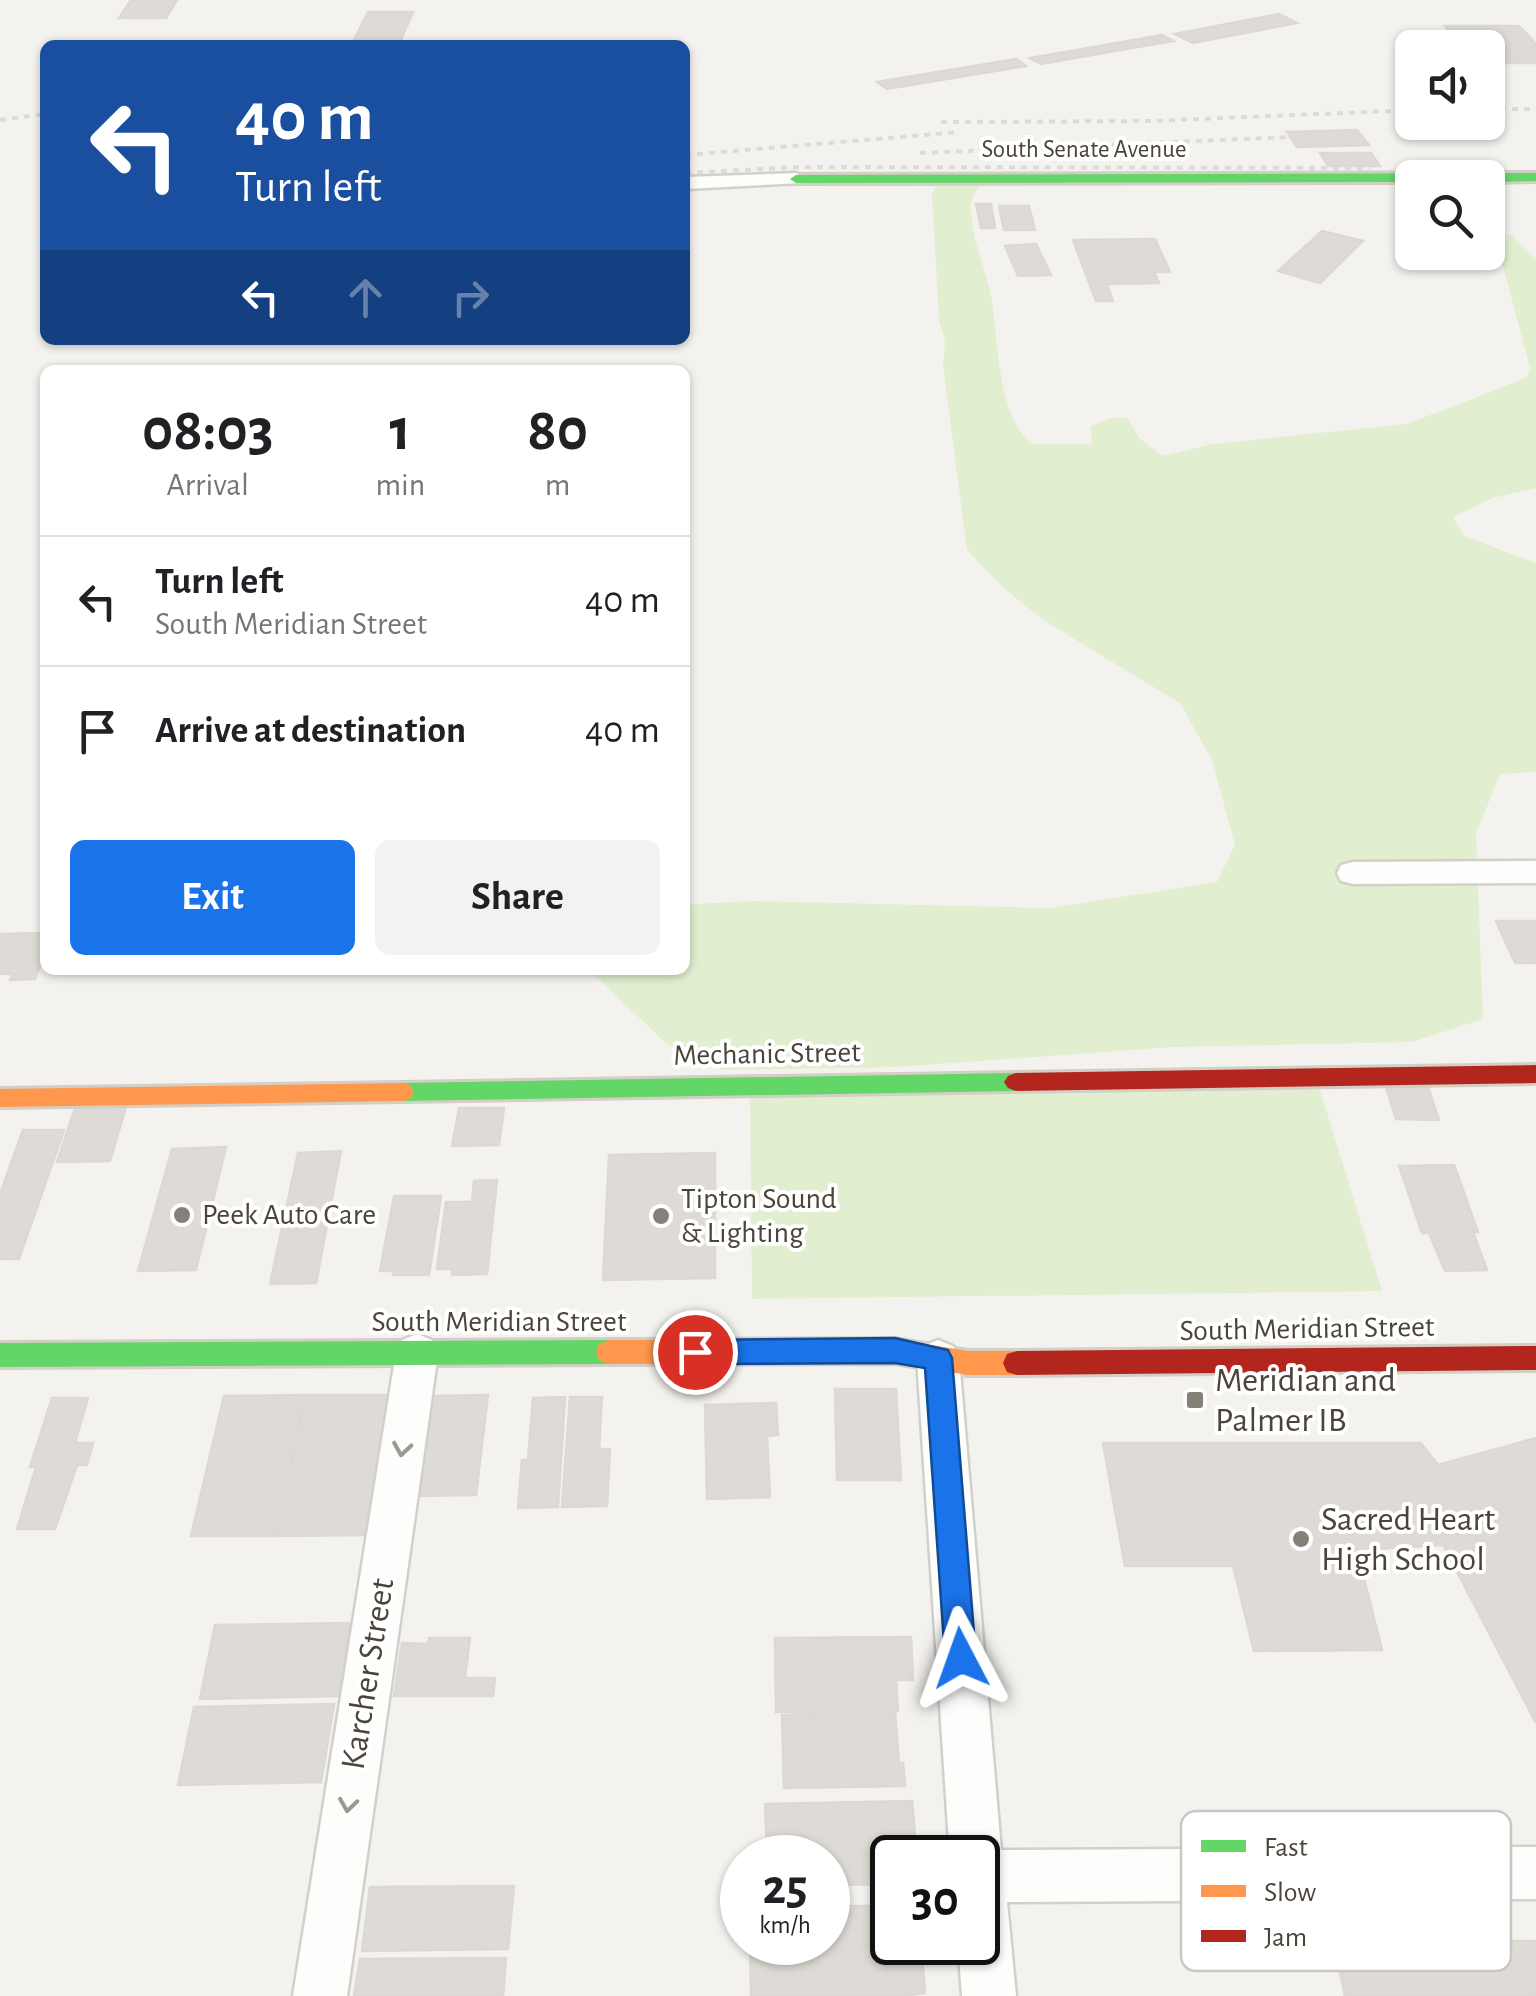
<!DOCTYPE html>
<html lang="en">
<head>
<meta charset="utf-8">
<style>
  :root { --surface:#fff; --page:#f2f2f2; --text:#202124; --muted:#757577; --line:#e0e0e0; --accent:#1a73e8 }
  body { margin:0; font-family:"Alegreya Sans",sans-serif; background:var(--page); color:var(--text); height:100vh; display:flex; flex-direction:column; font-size:38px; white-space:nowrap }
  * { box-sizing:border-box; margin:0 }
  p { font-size:32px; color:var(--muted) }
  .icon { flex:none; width:55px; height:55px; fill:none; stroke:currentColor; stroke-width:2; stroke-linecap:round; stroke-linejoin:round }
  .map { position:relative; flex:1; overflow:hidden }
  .sheet { position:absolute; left:40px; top:365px; width:650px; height:610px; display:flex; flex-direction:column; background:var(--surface); border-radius:15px; box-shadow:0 2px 8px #0004 }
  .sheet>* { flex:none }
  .hud { position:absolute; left:40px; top:40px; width:650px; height:305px; border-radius:15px; box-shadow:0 2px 8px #0004; background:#1a4fa0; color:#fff; overflow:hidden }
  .buttons { position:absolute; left:1395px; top:30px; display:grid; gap:20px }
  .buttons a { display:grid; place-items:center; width:110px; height:110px; border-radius:15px; background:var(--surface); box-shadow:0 2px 8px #0004; font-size:50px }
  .speed { position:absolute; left:720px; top:1835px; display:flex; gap:20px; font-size:50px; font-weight:700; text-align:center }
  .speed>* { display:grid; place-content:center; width:130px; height:130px; border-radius:50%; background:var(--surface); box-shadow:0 2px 8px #0004; line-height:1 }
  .speed small { font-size:25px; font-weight:400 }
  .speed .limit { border:5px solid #111; border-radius:15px; background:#fff; color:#111 }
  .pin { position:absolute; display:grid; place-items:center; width:85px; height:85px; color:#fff; margin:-42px; border:5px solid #fff; border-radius:50%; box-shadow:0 2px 10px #0007 }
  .me { position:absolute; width:110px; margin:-55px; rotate:356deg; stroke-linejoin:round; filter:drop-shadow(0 0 8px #0008) }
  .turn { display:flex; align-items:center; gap:35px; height:210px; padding:0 30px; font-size:45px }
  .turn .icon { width:130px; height:130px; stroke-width:2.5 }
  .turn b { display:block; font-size:70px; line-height:85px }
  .lanes { display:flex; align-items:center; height:95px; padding:0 30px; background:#0003; justify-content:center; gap:50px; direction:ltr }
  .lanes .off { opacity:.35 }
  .eta { display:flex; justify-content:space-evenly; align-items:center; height:170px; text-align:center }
  .eta b { font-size:60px; font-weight:600; line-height:70px }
  .primary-button { display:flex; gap:20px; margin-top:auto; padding:20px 30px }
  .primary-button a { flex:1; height:115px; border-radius:15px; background:var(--accent); color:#fff; font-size:40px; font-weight:600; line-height:115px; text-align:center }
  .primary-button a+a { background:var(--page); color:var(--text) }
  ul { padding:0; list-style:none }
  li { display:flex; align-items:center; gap:30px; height:130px; padding:0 30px; border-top:2px solid var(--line) }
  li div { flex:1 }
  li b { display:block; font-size:38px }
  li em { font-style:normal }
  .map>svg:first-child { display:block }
  .green { fill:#e1eecf }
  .building { fill:#dedbd6; stroke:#dcd9d4; stroke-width:2.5 }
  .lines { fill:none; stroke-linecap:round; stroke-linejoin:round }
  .street-casing { stroke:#d2d0cb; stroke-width:5 }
  .fast-casing { stroke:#d3cfc5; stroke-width:6 }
  .slow-casing { stroke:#d3cfc5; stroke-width:6 }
  .jam-casing { stroke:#d3cfc5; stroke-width:6 }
  .street { fill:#fdfdfc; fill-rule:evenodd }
  .fast { fill:#63d668; fill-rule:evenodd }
  .slow { fill:#ff974d; fill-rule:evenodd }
  .jam { fill:#b3261e; fill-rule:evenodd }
  .rail { stroke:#dbdbda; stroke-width:4; stroke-dasharray:6 6; stroke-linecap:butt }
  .oneway { stroke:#9b9791 }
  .route { fill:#1a73e8; stroke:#114b97; stroke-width:2.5 }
  .poi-dot { fill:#868178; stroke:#fff; stroke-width:4 }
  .labels { text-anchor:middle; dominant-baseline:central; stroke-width:8; stroke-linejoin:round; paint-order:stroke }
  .far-street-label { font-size:25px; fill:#4b4439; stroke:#fff }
  .street-label { font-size:30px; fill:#4b4439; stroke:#fff }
  .poi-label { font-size:30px; fill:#4b4439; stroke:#fff; text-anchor:start }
  .near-poi-label { font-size:35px; fill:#4b4439; stroke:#fff; text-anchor:start }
  .near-street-label { font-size:35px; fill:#4b4439; stroke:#fff }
  .key { fill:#fff; stroke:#c9c7c4; stroke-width:2.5 }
  .key-label { font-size:28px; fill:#4b4439 }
</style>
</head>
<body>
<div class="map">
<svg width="1536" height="1996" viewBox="0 0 1536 1996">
  <rect width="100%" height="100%" fill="#f4f2ee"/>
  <g class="green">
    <path d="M 981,185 C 976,191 971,197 971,205 C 970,237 985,265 991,296 C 999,341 996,411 1031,444 L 1092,444 L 1091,426 L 1111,418 L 1127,418 L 1140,439 L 1163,456 L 1213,444 L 1407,424 L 1526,378 L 1530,368 L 1495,236 L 1512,235 L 1536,259 L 1536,488 L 1493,498 L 1453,517 L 1464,536 L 1536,563 L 1536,772 L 1500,774 L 1476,834 L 1483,1019 L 1412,1042 L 1172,1047 L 898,1067 L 723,1070 L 668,1045 L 596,977 L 593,970 L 685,970 L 685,906 L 694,904 L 755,901 L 1050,908 L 1217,882 L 1235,845 L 1212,760 L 1180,703 L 1043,620 L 1005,589 L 967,550 L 943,365 L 945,341 L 939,319 L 932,195 L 937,186 Z"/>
    <polygon points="1319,1087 1382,1291 752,1299 750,1093"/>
  </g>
  <g class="building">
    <polygon points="131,0 177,0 166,18 119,18"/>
    <polygon points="368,12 413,12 400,42 353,42"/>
    <polygon points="1279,14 1297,23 1193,43 1175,34"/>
    <polygon points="1445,26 1519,26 1536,44 1536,63 1488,63 1488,48 1463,48"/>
    <polygon points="1162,35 1173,41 1041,64 1030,58"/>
    <polygon points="1016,59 1026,66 887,89 877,82"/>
    <polygon points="1357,130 1369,145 1297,147 1287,132"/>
    <polygon points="1320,153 1371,153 1380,166 1328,166"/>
    <polygon points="976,204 991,204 995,228 981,228"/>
    <polygon points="999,206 1029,206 1035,230 1004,230"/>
    <polygon points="1322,231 1363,241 1320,283 1278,271"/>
    <polygon points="1155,239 1170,272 1154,272 1159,283 1107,284 1113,301 1096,301 1073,240"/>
    <polygon points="1036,244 1051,275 1018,276 1005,246"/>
    <polygon points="1496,921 1536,921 1536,963 1515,963"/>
    <polygon points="45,933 45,954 35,979 10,980 13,974 0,974 0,934"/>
    <polygon points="1386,1087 1428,1087 1439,1120 1396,1119"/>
    <polygon points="126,1107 110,1161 57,1162 75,1108"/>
    <polygon points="459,1108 504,1108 499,1145 452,1146"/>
    <polygon points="23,1130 64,1130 19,1259 0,1259 0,1194"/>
    <polygon points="226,1147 196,1270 138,1271 172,1149"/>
    <polygon points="341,1151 316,1283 270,1284 298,1153"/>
    <polygon points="715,1153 715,1278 603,1280 609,1155"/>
    <polygon points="1454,1165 1478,1232 1473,1232 1487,1270 1445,1271 1429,1233 1422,1233 1399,1166"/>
    <polygon points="497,1180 487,1274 452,1275 453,1269 437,1269 446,1202 472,1202 474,1181"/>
    <polygon points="394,1196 441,1196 429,1275 393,1275 394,1271 380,1271"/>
    <polygon points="835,1389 896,1389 901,1480 837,1480"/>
    <polygon points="305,1395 391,1395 368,1535 276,1536"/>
    <polygon points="305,1395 276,1536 191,1536 224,1396"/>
    <polygon points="488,1395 476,1495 413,1496 427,1396"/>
    <polygon points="565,1397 558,1507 518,1508 522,1460 528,1460 533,1398"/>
    <polygon points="570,1397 602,1397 599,1449 610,1449 607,1506 562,1507"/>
    <polygon points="52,1398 88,1398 75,1443 93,1443 87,1465 77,1465 55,1529 17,1529 36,1467 30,1467"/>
    <polygon points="776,1403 778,1435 767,1436 770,1497 707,1499 705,1405"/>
    <polygon points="1536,1438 1536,1723 1443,1545 1357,1550 1382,1650 1254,1651 1233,1566 1125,1566 1103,1443 1421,1443 1438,1465"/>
    <polygon points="350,1623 339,1696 200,1699 215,1625"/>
    <polygon points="911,1637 913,1680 896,1680 898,1711 776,1712 775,1638"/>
    <polygon points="429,1638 470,1638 465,1678 495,1678 493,1696 394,1696 402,1643 428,1644"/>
    <polygon points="334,1704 321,1782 178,1785 194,1707"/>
    <polygon points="895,1712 899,1763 903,1763 905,1786 784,1788 782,1715"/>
    <polygon points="912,1801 917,1858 892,1858 892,1884 828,1885 828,1858 767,1858 765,1804"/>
    <polygon points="514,1886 508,1949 362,1951 370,1887"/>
    <polygon points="892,1905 892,1942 921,1942 925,1993 904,1996 751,1996 750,1942 828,1942 828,1907"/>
    <polygon points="1415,1941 1536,1941 1536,1996 1345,1996 1336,1954 1388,1956"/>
    <polygon points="506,1958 503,1996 354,1996 360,1959"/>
  </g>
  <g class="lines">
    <g class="street-casing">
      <g id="street">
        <polygon points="796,173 806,179 803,183 685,189 685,177"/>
        <polygon points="1536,861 1536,883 1353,884 1341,881 1337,873 1341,865 1353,862"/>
        <polygon points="417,1334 432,1340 438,1353 347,1996 293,1996 396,1353 402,1340"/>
        <polygon points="938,1340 953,1346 959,1359 1001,1850 1536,1847 1536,1899 1007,1902 1016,1996 962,1996 958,1942 978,1942 978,1858 950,1858 917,1359 923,1346"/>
      </g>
    </g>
    <g class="fast-casing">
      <g id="fast">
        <polygon points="1536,173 1536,181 1488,182 1488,178 1412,178 1412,182 796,183 790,179 796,175"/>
        <polygon points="1016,1073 1024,1076 1028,1082 1024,1088 1016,1091 402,1101 394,1099 390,1092 394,1085 402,1083"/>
        <polygon points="609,1340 619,1344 622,1352 619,1360 609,1364 0,1367 0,1343"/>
      </g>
    </g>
    <g class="slow-casing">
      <g id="slow">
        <polygon points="402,1083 410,1085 414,1092 410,1099 402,1101 0,1107 0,1089"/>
        <polygon points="895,1339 968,1351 1017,1351 1027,1354 1031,1363 1027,1372 1017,1375 968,1375 895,1363 609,1364 599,1360 596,1352 599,1344 609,1340"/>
      </g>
    </g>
    <g class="jam-casing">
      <g id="jam">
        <polygon points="1536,1065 1536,1083 1016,1091 1008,1088 1004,1082 1008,1076 1016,1073"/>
        <polygon points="1536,1346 1536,1370 1017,1375 1007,1372 1003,1363 1007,1354 1017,1351"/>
      </g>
    </g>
    <use href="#street" class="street"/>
    <use href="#fast" class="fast"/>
    <use href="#slow" class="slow"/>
    <use href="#jam" class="jam"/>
    <g class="rail">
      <polyline points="1488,109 1536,109"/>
      <polyline points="0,120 45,114"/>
      <polyline points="941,122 1154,121 1412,110"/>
      <polyline points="920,153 1289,137"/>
      <polyline points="685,155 959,132"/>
      <polyline points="685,173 801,167 1370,168"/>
    </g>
  </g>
  <defs><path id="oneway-chevron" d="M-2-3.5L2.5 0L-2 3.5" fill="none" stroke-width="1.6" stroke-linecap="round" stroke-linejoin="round" transform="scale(2.5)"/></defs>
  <g class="oneway">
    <use href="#oneway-chevron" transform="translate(402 1449) rotate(99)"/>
    <use href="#oneway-chevron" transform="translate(348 1805) rotate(98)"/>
  </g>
  <polygon class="route" points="895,1338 948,1350 952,1358 976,1658 972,1669 961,1674 950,1669 945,1658 925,1368 895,1363 695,1364 685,1360 681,1352 685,1343 695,1340"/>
  <g class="poi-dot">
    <circle cx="182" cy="1215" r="10"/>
    <circle cx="661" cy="1216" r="10"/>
    <rect x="1185" y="1390" width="20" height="20" rx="5"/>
    <circle cx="1301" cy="1539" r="10"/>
  </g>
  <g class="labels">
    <g class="far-street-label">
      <text x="1084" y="149">South Senate Avenue</text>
    </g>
    <g class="street-label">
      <text transform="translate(767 1054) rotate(-1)">Mechanic Street</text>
      <text x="499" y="1322">South Meridian Street</text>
      <text transform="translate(1307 1329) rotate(-1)">South Meridian Street</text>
    </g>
    <g class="poi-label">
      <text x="681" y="1199">Tipton Sound<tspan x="681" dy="34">&amp; Lighting</tspan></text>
      <text x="202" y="1215">Peek Auto Care</text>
    </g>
    <g class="near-poi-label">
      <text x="1215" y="1380">Meridian and<tspan x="1215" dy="40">Palmer IB</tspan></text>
      <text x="1321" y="1519">Sacred Heart<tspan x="1321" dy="40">High School</tspan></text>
    </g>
    <g class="near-street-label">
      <text transform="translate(368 1674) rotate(-81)">Karcher Street</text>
    </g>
  </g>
  <rect x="1181" y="1811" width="330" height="160" rx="15" class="key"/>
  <rect x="1201" y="1840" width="45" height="12" fill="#63d668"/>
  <rect x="1201" y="1885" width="45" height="12" fill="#ff974d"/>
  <rect x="1201" y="1930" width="45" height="12" fill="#b3261e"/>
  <g class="key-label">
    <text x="1264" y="1856">Fast</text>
    <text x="1264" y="1901">Slow</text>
    <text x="1264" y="1946">Jam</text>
  </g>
</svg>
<div class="buttons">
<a><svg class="icon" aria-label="sound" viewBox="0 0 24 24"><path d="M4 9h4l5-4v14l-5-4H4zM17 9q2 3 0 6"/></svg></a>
<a><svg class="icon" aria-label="search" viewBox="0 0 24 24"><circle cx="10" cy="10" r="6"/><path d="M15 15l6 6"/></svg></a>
</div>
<div class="speed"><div>25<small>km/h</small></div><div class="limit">30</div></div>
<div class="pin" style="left:695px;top:1352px;background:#d93025"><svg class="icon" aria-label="arrive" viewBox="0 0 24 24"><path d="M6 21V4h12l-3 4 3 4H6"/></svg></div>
<svg class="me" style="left:961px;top:1658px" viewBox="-20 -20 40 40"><path d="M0-17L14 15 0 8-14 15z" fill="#1a73e8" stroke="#fff" stroke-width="4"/></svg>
<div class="hud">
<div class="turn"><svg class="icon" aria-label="left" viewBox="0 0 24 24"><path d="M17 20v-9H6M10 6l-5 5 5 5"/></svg><div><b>40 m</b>Turn left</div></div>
<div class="lanes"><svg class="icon" aria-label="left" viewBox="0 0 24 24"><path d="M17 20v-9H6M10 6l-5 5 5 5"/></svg><svg class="icon off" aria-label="ahead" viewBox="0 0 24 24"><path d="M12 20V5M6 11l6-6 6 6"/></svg><svg class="icon off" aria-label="right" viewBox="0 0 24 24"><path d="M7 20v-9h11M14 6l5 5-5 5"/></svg></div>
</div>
<section class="sheet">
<div class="eta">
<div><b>08:03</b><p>Arrival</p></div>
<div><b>1</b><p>min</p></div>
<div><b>80</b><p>m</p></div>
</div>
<ul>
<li><svg class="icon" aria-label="left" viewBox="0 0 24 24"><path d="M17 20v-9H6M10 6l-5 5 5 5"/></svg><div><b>Turn left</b><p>South Meridian Street</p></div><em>40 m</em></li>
<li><svg class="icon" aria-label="arrive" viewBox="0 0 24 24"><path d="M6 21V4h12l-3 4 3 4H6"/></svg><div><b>Arrive at destination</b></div><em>40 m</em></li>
</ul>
<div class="primary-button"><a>Exit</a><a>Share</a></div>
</section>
</div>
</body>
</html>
